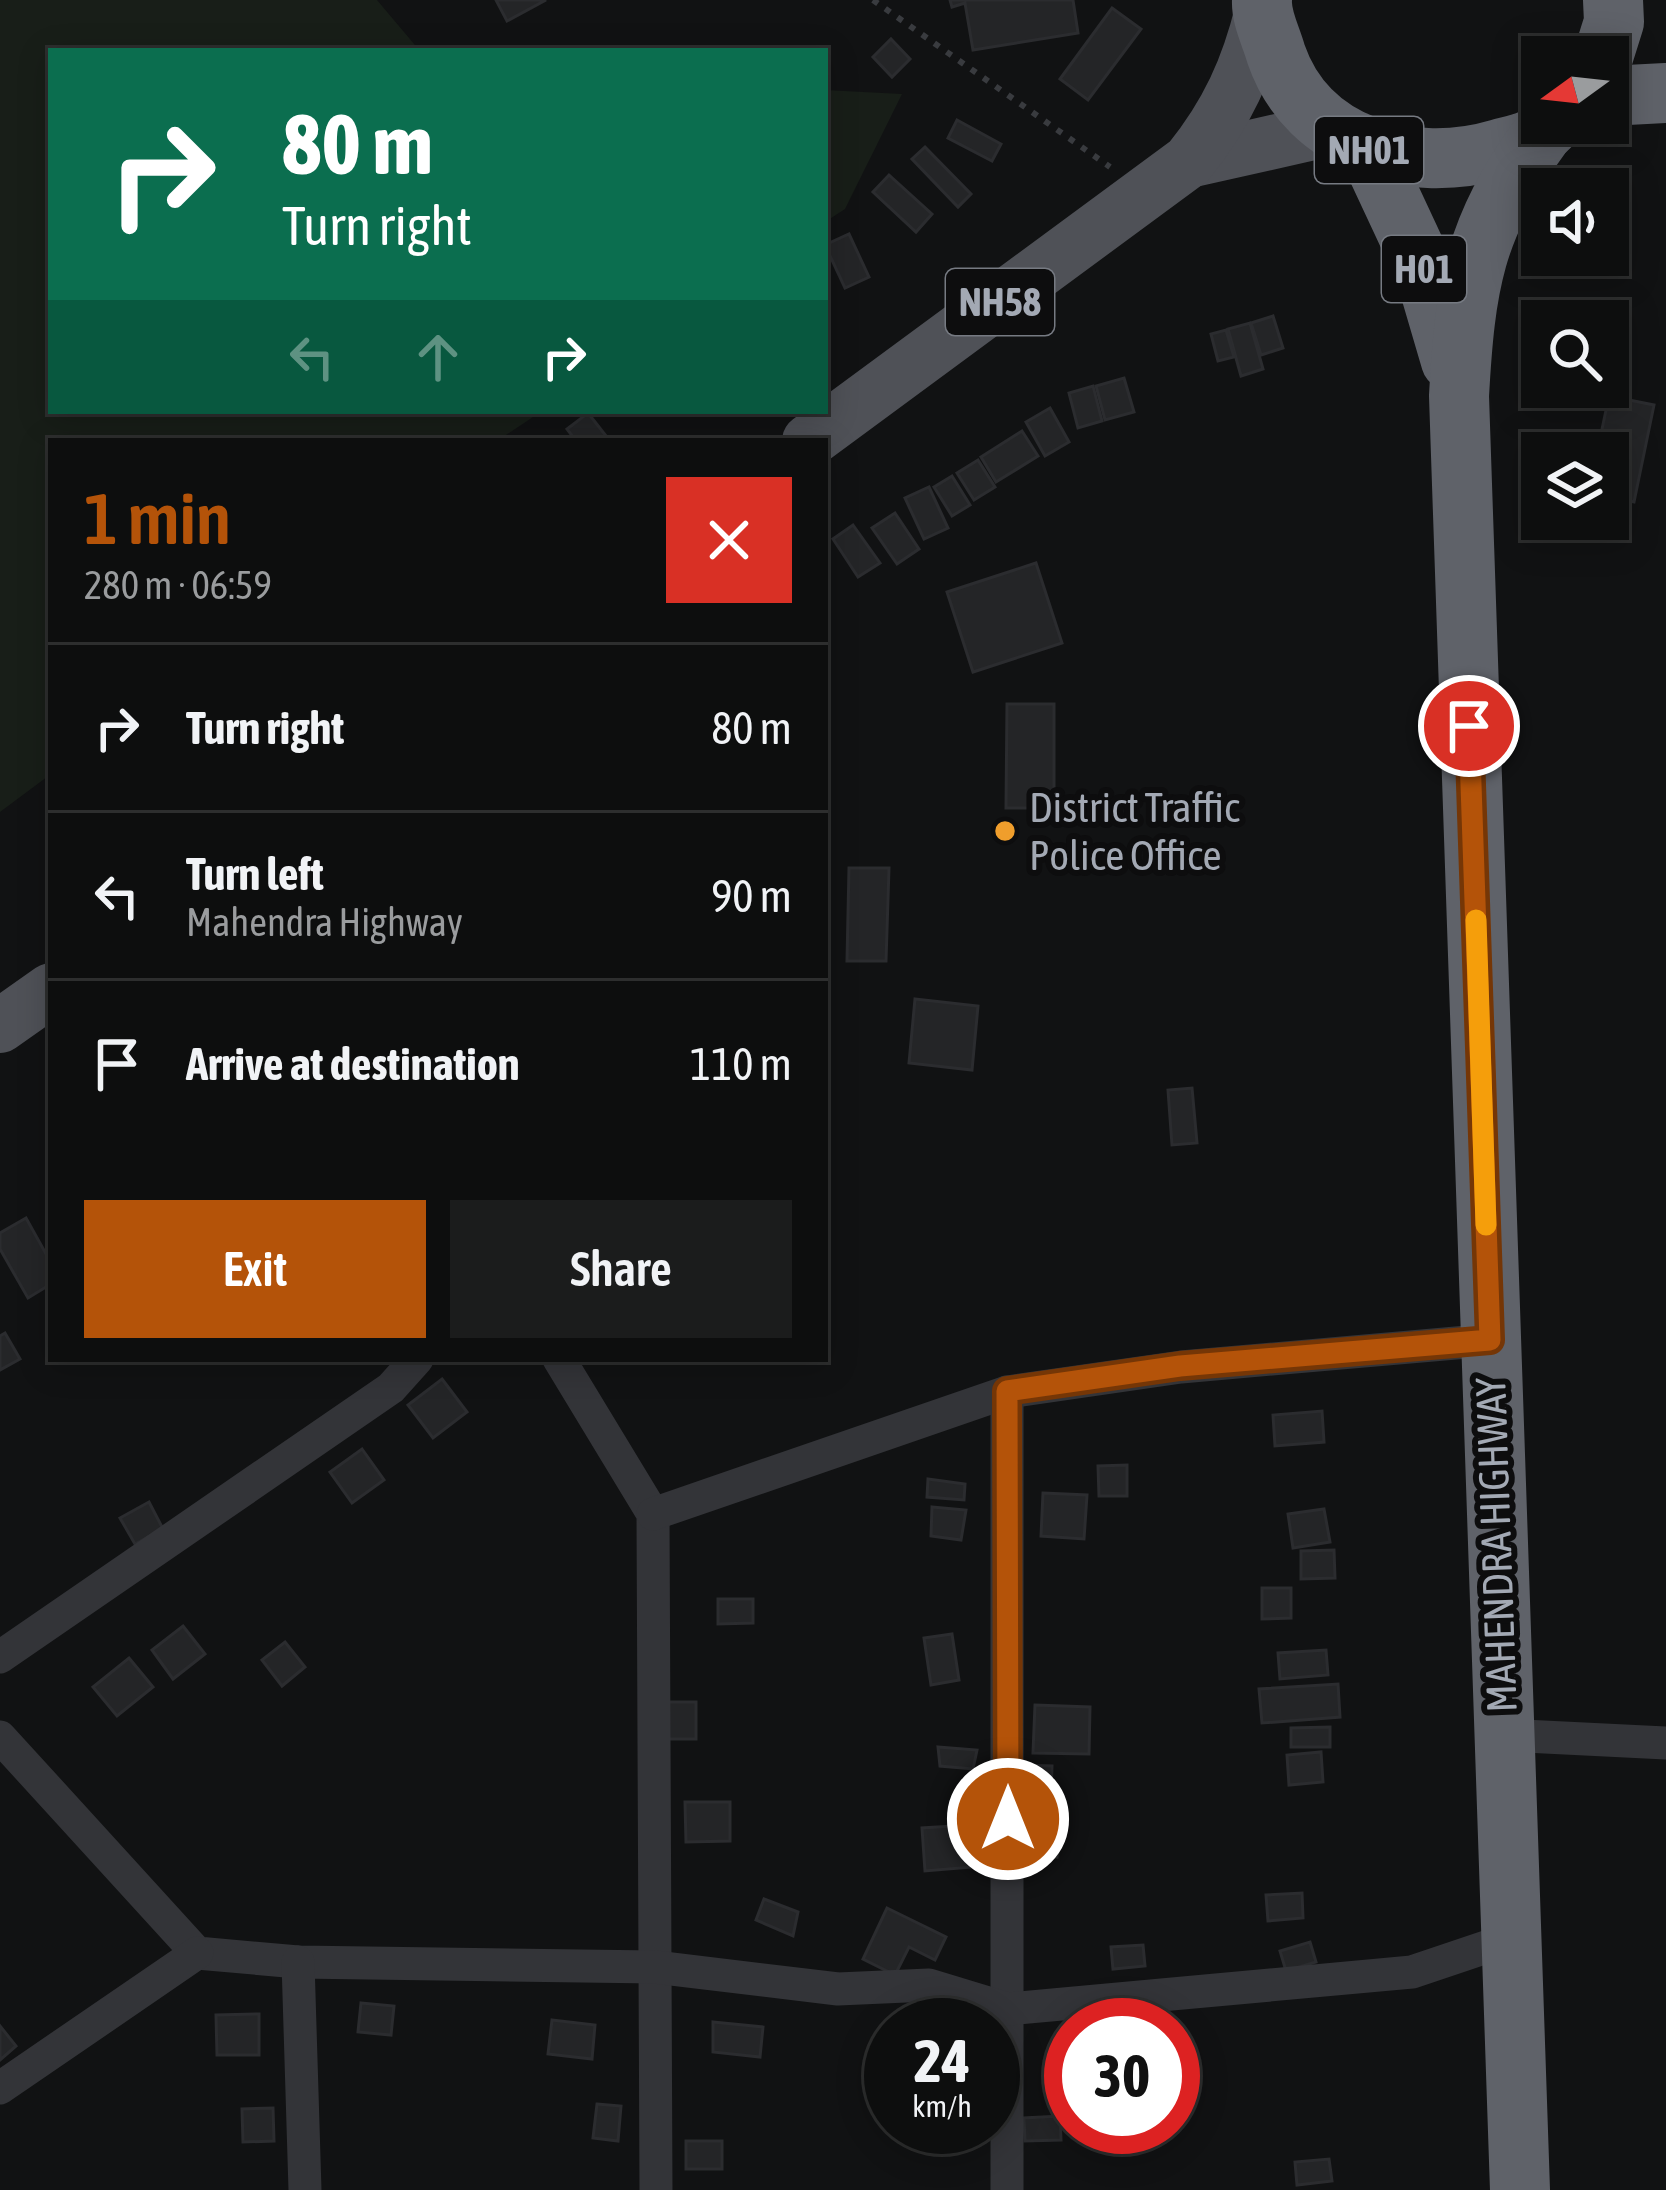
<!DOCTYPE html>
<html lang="en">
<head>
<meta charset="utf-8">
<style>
  :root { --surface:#0d0e0e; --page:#1b1c1c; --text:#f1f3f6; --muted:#9a9c9e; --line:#2d2e2e; --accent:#b45309 }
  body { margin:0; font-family:"Asap Condensed",sans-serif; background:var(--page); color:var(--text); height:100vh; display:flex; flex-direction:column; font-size:45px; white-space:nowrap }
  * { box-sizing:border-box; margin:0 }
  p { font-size:39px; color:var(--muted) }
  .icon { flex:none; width:66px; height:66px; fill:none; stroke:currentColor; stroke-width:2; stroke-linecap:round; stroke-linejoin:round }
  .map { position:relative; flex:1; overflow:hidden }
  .details { position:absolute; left:48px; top:438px; width:780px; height:924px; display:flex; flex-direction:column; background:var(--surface); border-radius:0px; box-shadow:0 6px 30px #0003,0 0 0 3px var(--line) }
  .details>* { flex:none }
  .banner { position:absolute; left:48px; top:48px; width:780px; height:366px; border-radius:0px; box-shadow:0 6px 30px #0003,0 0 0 3px var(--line); background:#0b6e4f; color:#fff; overflow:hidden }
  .needle { width:78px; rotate:255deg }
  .tools { position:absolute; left:1521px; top:36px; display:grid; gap:24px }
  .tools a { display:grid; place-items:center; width:108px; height:108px; border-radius:0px; background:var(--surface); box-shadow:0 6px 30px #0003,0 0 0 3px var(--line); font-size:60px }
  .speed { position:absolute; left:864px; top:1998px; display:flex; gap:24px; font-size:60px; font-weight:700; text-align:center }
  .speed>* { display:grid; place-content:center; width:156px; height:156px; border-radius:50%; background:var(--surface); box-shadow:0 6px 30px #0003,0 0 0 3px var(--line); line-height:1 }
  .speed small { font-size:30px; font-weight:400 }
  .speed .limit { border:18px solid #d22; background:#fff; color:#111 }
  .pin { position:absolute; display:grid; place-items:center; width:102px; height:102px; color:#fff; margin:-51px; border:6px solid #fff; border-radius:50%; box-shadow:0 3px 12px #0007 }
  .me { position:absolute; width:132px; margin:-66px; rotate:0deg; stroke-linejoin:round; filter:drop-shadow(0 0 9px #0008) }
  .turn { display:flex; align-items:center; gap:42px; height:252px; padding:0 36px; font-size:54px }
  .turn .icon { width:156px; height:156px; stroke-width:2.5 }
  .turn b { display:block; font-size:84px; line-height:102px }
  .lanes { display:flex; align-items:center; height:114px; padding:0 36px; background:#0003; justify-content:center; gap:60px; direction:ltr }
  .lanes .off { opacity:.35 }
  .round { display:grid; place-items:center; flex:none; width:126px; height:126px; border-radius:0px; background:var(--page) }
  .headline { display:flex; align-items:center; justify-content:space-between; height:204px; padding:0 36px }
  h1 { font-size:72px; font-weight:600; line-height:90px; color:var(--accent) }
  .primary-button { display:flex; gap:24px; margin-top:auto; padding:24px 36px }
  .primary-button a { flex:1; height:138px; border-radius:0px; background:var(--accent); color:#fff; font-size:48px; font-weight:600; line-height:138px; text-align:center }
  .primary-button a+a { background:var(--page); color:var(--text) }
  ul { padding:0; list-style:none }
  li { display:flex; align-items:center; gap:36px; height:168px; padding:0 36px; border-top:3px solid var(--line) }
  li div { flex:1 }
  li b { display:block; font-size:45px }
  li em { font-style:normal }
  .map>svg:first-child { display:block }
  .green { fill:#181e18 }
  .building { fill:#242527; stroke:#2b2c2f; stroke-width:3 }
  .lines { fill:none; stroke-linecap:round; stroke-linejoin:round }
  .path { stroke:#393b3f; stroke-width:6; stroke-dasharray:6 9; stroke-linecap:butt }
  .street { stroke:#333438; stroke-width:33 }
  .primary { stroke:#4f5157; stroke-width:54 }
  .highway { stroke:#5f6269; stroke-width:60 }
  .route-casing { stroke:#753606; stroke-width:30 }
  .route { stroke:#b45309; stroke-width:21 }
  .slow { stroke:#f59e0b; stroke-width:21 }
  .poi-dot { fill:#f09e2c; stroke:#0d0d0e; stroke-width:4.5 }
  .labels { text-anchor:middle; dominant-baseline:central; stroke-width:12; stroke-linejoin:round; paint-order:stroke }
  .shield { fill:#0d0d0e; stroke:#767a82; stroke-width:3 }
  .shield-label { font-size:39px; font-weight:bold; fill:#a3a9b4 }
  .poi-label { font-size:42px; fill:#a3a9b4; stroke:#0d0d0e; text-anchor:start }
  .street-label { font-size:42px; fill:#a3a9b4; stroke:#0d0d0e }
</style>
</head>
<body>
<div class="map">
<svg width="1666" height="2190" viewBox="0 0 1666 2190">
  <rect width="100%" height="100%" fill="#111213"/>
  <g class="green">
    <polygon points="0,0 377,0 420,51 51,51 51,411 542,411 497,441 51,441 51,774 0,812"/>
    <polygon points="825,90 902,94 845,209 825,222"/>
  </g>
  <g class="building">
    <polygon points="496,0 546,0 507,21"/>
    <polygon points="950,0 1073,0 1078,33 973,50 965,3 952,7"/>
    <polygon points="1112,8 1141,29 1088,100 1060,79"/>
    <polygon points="891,39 910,59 892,77 873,57"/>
    <polygon points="957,120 1001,144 992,161 948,138"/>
    <polygon points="925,147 971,194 958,207 912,159"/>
    <polygon points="889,175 932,214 916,232 873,192"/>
    <polygon points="849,234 869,277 845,288 825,245"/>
    <polygon points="1273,316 1283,348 1261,355 1251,323"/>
    <polygon points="1250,323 1263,369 1241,376 1228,329"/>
    <polygon points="1226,330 1234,357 1218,361 1211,334"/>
    <polygon points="1124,378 1134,412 1105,420 1096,386"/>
    <polygon points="1093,386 1102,421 1078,428 1069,393"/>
    <polygon points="1609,396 1654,405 1634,502 1608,496 1608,453 1597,453"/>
    <polygon points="1050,408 1069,442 1045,456 1026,422"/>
    <polygon points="588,413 610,441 576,441 567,429"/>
    <polygon points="1022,431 1038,456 996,482 981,457"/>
    <polygon points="978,460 995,487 974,500 957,473"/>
    <polygon points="952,476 970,505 952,516 934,487"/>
    <polygon points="929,487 948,528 924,539 905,498"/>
    <polygon points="895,513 919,549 897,564 872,528"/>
    <polygon points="853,525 880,563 858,577 833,539"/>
    <polygon points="1036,563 1062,643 973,672 947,592"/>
    <polygon points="1007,704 1054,704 1054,808 1006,808"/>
    <polygon points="849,868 889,868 886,961 847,961"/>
    <polygon points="915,999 978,1006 972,1070 909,1063"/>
    <polygon points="1192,1088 1197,1143 1172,1145 1168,1090"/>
    <polygon points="26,1218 51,1263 51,1284 28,1298 0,1249 0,1233"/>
    <polygon points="5,1333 20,1359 0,1370 0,1336"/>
    <polygon points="442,1379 467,1412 433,1438 408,1405"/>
    <polygon points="1322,1411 1324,1442 1275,1446 1273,1415"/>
    <polygon points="362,1449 384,1480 352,1503 330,1472"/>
    <polygon points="1127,1465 1127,1496 1099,1496 1098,1466"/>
    <polygon points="928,1479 965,1484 964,1500 927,1497"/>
    <polygon points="1043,1493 1087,1495 1084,1539 1041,1536"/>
    <polygon points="149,1502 163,1529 135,1544 120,1518"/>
    <polygon points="932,1507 966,1510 961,1540 931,1536"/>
    <polygon points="1324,1509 1330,1542 1293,1548 1288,1514"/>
    <polygon points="1334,1550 1335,1578 1301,1579 1301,1551"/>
    <polygon points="1262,1588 1291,1588 1291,1618 1262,1619"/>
    <polygon points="718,1599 753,1599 753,1623 718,1624"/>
    <polygon points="183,1626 205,1654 173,1679 152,1650"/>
    <polygon points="952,1634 959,1680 931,1685 924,1638"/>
    <polygon points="285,1642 305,1667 282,1686 262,1660"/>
    <polygon points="1326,1650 1328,1675 1280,1679 1278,1653"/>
    <polygon points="129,1658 153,1687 117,1716 93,1687"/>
    <polygon points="1338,1684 1340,1717 1262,1723 1259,1689"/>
    <polygon points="663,1702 696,1702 696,1739 664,1739"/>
    <polygon points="1035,1705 1090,1707 1089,1754 1033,1753"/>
    <polygon points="1330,1727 1330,1747 1291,1747 1291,1728"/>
    <polygon points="938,1747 977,1750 973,1769 940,1766"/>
    <polygon points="1321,1752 1323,1782 1289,1785 1287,1755"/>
    <polygon points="1018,1765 1052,1766 1051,1801 1017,1800"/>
    <polygon points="685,1802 730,1802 730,1841 686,1842"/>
    <polygon points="1028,1811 1061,1815 1057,1857 1024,1853"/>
    <polygon points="969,1825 973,1867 925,1871 922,1828"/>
    <polygon points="1302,1893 1303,1918 1268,1921 1266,1895"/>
    <polygon points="764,1899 798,1912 793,1936 756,1920"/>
    <polygon points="887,1908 946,1937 935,1960 909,1947 895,1975 863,1959"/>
    <polygon points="1310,1942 1316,1962 1286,1971 1280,1951"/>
    <polygon points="1143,1945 1145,1966 1113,1969 1111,1947"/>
    <polygon points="361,2003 394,2006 391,2035 358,2032"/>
    <polygon points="259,2014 259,2055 217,2055 216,2015"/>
    <polygon points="552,2020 595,2025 592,2059 548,2054"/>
    <polygon points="713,2022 763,2027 760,2057 713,2052"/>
    <polygon points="0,2026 16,2046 0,2060"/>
    <polygon points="597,2104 621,2106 618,2141 593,2138"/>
    <polygon points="273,2108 274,2141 243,2142 242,2109"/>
    <polygon points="1060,2116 1061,2140 1025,2141 1024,2118"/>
    <rect x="686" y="2141" width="36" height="28"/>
    <polygon points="1329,2159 1332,2181 1297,2185 1295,2162"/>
  </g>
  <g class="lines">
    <polyline class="path" points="873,0 1110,167"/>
    <g class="street">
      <polyline points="559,1359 653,1514 656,2190"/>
      <polyline points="1007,1392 1007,2190"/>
      <polyline points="653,1514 1007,1392 1181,1367 1490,1340"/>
      <polyline points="0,1657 391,1388 417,1359"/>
      <polyline points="1502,1735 1666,1743"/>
      <polyline points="0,1737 197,1953 298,1962 655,1967 838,1989 929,1985 1008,2009 1412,1972 1510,1939"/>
      <polyline points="298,1962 305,2190"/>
      <polyline points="0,2088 197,1953"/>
    </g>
    <g class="primary">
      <polyline points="1189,161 1331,129"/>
      <path d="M 809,441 L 1189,161 C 1227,114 1248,68 1262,10"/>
      <polyline points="0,1026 51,990"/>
    </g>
    <g class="highway">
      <path d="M 1262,0 C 1261,18 1271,36 1276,54 C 1308,147 1412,175 1499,149 C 1517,144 1536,141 1549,127"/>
      <polyline points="1603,57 1614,22 1613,0"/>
      <polyline points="1608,96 1666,93"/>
      <polyline points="1368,149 1424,269 1451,361"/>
      <path d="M 1520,2190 L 1459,396 C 1465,287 1474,226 1540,137"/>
    </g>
  </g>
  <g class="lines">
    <g class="route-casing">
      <polyline id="route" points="1008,1819 1007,1391 1180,1366 1490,1340 1469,726"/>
    </g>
    <use href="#route" class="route"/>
    <polyline class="slow" points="1476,920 1486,1225"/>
  </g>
  <circle class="poi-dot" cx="1005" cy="831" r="12"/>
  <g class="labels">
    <g class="shield">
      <rect x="1315" y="117" width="108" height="66" rx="9"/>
      <rect x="1382" y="236" width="84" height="66" rx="9"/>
      <rect x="946" y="269" width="108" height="66" rx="9"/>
    </g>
    <g class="shield-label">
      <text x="1369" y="150">NH01</text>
      <text x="1424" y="269">H01</text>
      <text x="1000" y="302">NH58</text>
    </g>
    <g class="poi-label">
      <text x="1029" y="807">District Traffic<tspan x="1029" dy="48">Police Office</tspan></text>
    </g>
    <g class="street-label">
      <text transform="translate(1496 1545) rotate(-92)">MAHENDRA HIGHWAY</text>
    </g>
  </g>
</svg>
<div class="tools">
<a><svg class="needle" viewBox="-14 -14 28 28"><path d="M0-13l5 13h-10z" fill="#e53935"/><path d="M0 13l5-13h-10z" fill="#9a9c9e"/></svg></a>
<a><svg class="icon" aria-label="sound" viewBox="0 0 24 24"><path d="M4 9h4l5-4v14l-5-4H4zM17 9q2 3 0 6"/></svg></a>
<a><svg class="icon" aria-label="search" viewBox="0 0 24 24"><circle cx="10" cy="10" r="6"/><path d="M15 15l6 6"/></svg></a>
<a><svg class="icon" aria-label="layers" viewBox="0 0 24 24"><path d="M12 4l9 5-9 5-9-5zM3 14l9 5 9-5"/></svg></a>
</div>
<div class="speed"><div>24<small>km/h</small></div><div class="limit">30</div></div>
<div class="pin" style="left:1469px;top:726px;background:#d93025"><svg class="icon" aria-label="arrive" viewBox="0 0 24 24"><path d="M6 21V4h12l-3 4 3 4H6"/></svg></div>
<svg class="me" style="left:1008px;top:1819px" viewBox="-20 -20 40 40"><circle r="17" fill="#b45309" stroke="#fff" stroke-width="3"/><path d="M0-11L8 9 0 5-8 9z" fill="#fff"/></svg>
<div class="banner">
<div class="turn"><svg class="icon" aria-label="right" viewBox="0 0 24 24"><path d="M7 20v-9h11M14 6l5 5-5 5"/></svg><div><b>80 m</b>Turn right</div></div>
<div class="lanes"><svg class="icon off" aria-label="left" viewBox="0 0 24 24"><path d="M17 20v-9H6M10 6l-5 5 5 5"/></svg><svg class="icon off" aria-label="ahead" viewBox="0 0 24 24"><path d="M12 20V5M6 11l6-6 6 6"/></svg><svg class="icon" aria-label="right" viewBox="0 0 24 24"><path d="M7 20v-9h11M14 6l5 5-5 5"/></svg></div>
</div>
<section class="details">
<div class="headline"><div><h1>1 min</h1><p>280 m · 06:59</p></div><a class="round" style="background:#d93025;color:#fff"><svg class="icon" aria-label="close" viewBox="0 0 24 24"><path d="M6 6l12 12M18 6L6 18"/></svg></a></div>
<ul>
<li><svg class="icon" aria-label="right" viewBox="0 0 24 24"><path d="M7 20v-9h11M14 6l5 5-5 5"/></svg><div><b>Turn right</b></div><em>80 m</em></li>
<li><svg class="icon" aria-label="left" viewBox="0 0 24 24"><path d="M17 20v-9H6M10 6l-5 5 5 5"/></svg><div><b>Turn left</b><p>Mahendra Highway</p></div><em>90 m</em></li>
<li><svg class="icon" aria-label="arrive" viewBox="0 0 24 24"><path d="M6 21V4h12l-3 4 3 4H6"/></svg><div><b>Arrive at destination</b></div><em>110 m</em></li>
</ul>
<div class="primary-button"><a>Exit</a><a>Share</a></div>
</section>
</div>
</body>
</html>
